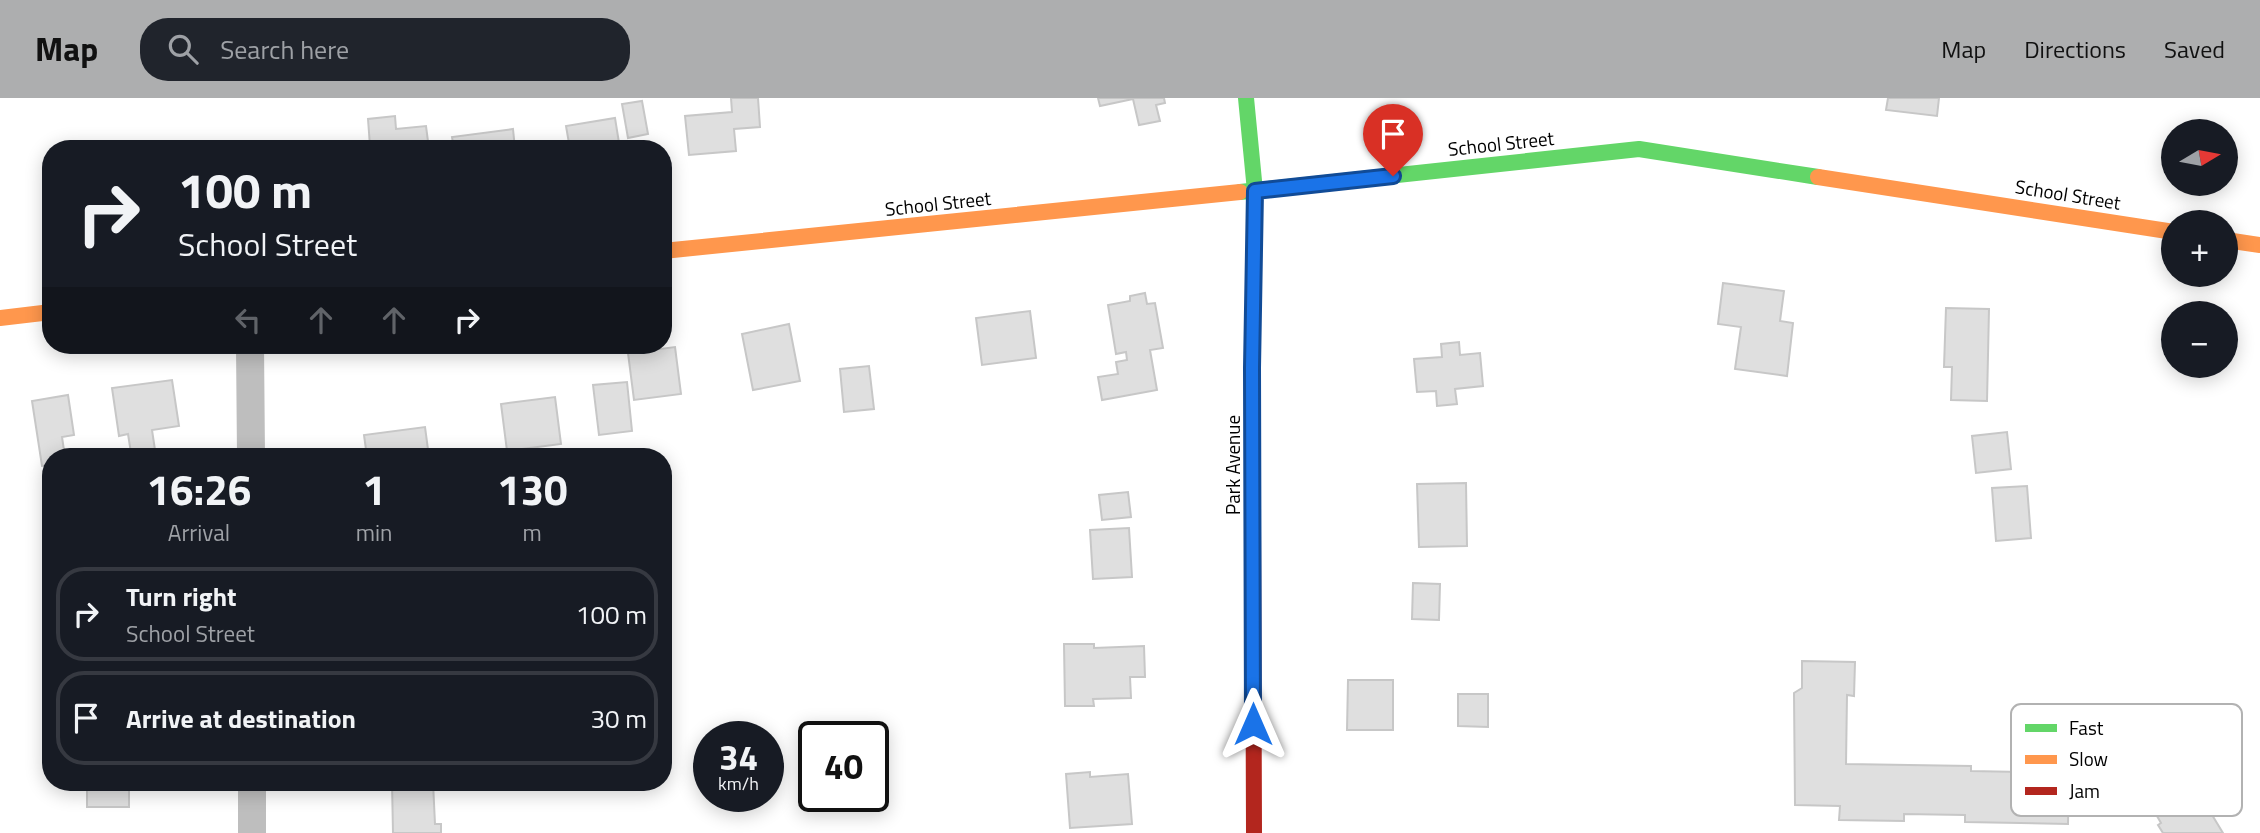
<!DOCTYPE html>
<html lang="en">
<head>
<meta charset="utf-8">
<style>
  :root { --surface:#171b24; --page:#20242c; --text:#f1f3f6; --muted:#9ea1a6; --line:#363941; --accent:#adaeaf }
  body { margin:0; font-family:"Titillium Web",sans-serif; background:var(--page); color:var(--text); height:100vh; display:flex; flex-direction:column; font-size:26px; white-space:nowrap }
  * { box-sizing:border-box; margin:0 }
  p { font-size:23px; color:var(--muted) }
  .icon { flex:none; width:38px; height:38px; fill:none; stroke:currentColor; stroke-width:2; stroke-linecap:round; stroke-linejoin:round }
  .map { position:relative; flex:1; overflow:hidden }
  .panel { position:absolute; left:42px; top:350px; width:630px; height:343px; display:flex; flex-direction:column; background:var(--surface); border-radius:28px; box-shadow:0 4px 18px #0003 }
  .panel>* { flex:none }
  .hud { position:absolute; left:42px; top:42px; width:630px; height:214px; border-radius:28px; box-shadow:0 4px 18px #0003; background:#171b24; color:var(--text); overflow:hidden }
  .needle { width:46px; rotate:80deg }
  .controls { position:absolute; left:2161px; top:21px; display:grid; gap:14px }
  .controls a { display:grid; place-items:center; width:77px; height:77px; border-radius:50%; background:var(--surface); box-shadow:0 4px 18px #0003; font-size:35px }
  .speed { position:absolute; left:693px; top:623px; display:flex; gap:14px; font-size:35px; font-weight:700; text-align:center }
  .speed>* { display:grid; place-content:center; width:91px; height:91px; border-radius:50%; background:var(--surface); box-shadow:0 4px 18px #0003; line-height:1 }
  .speed small { font-size:18px; font-weight:400 }
  .speed .limit { border:4px solid #111; border-radius:10px; background:#fff; color:#111 }
  .pin { position:absolute; display:grid; place-items:center; width:60px; height:60px; color:#fff; margin:-72px -30px; border-radius:50% 50% 50% 0; rotate:-45deg; box-shadow:0 0 7px #0007 }
  .pin .icon { rotate:45deg }
  .me { position:absolute; width:77px; margin:-38px; rotate:0deg; stroke-linejoin:round; filter:drop-shadow(0 0 5px #0008) }
  .turn { display:flex; align-items:center; gap:24px; height:147px; padding:0 21px; font-size:32px }
  .turn .icon { width:91px; height:91px; stroke-width:2.5 }
  .turn b { display:block; font-size:49px; line-height:60px }
  .lanes { display:flex; align-items:center; height:66px; padding:0 21px; background:#0003; justify-content:center; gap:35px; direction:ltr }
  .lanes .off { opacity:.35 }
  .eta { display:flex; justify-content:space-evenly; align-items:center; height:119px; text-align:center }
  .eta b { font-size:42px; font-weight:700; line-height:49px }
  ul { padding:0; list-style:none }
  li { display:flex; align-items:center; gap:21px; height:94px; margin:0 14px 10px; padding:0 7px; border:4px solid var(--line); border-radius:28px }
  li div { flex:1 }
  li b { display:block; font-size:26px }
  li em { font-style:normal }
  header { display:flex; align-items:center; gap:42px; box-sizing:border-box; height:98px; padding:0 35px; background:var(--accent); color:#111 }
  header strong { font-size:33px }
  nav { display:flex; gap:38px; margin-inline-start:auto; font-size:24px }
  .search { width:490px; height:63px; background:var(--page); display:flex; align-items:center; gap:18px; box-sizing:border-box; padding:0 24px; border-radius:28px; color:var(--muted); font-size:26px }
  .map>svg:first-child { display:block }
  .building { fill:#dfdfdf; stroke:#c7c7c7; stroke-width:2 }
  .lines { fill:none; stroke-linecap:round; stroke-linejoin:round }
  .street { stroke:#bebebe; stroke-width:28 }
  .fast { stroke:#63d668; stroke-width:16 }
  .slow { stroke:#ff974d; stroke-width:16 }
  .jam { stroke:#b3261e; stroke-width:16 }
  .route-casing { stroke:#114b97; stroke-width:18 }
  .route { stroke:#1a73e8; stroke-width:12 }
  .labels { text-anchor:middle; dominant-baseline:central; stroke-width:6; stroke-linejoin:round; paint-order:stroke }
  .street-label { font-size:19px; fill:#000; stroke:#fff }
  .key { fill:#fff; stroke:#b2b2b2; stroke-width:2 }
  .key-label { font-size:19px; fill:#000 }
</style>
</head>
<body>
<header>
<strong>Map</strong>
<div class="search"><svg class="icon" aria-label="search" viewBox="0 0 24 24"><circle cx="10" cy="10" r="6"/><path d="M15 15l6 6"/></svg>Search here</div>
<nav><a>Map</a><a>Directions</a><a>Saved</a></nav>
</header>
<div class="map">
<svg width="2260" height="735" viewBox="0 0 2260 735">
  <rect width="100%" height="100%" fill="#fff"/>
  <g class="building">
    <polygon points="731,0 758,0 760,29 734,31 736,53 689,57 685,18 732,14"/>
    <polygon points="1098,0 1164,0 1165,5 1156,7 1160,23 1139,27 1133,1 1100,8"/>
    <polygon points="1888,0 1939,0 1937,18 1886,12"/>
    <polygon points="642,3 648,36 628,40 622,6"/>
    <polygon points="395,18 396,31 426,28 429,51 343,51 370,48 368,21"/>
    <polygon points="615,20 620,51 570,51 566,28"/>
    <polygon points="513,31 515,51 454,51 452,39"/>
    <polygon points="274,45 274,51 230,51"/>
    <polygon points="1723,185 1784,193 1780,223 1793,225 1787,278 1735,271 1741,229 1718,226"/>
    <polygon points="1145,195 1147,206 1155,205 1163,250 1150,252 1157,292 1102,302 1098,279 1118,276 1116,264 1127,262 1126,254 1116,256 1108,207 1130,203 1130,198"/>
    <polygon points="1946,210 1989,211 1987,303 1951,302 1952,269 1944,269"/>
    <polygon points="1030,213 1036,260 982,267 976,220"/>
    <polygon points="789,226 800,283 753,292 742,236"/>
    <polygon points="1459,244 1460,257 1480,255 1483,288 1455,291 1457,306 1437,308 1436,293 1417,294 1414,261 1442,259 1441,246"/>
    <polygon points="675,249 681,296 634,302 628,255"/>
    <polygon points="869,268 874,311 844,314 840,271"/>
    <polygon points="172,282 179,328 152,332 155,352 131,355 128,336 119,338 112,290"/>
    <polygon points="627,284 632,333 599,337 593,287"/>
    <polygon points="68,297 74,337 62,339 65,359 51,359 51,367 42,368 32,303"/>
    <polygon points="555,299 561,346 507,353 501,306"/>
    <polygon points="425,329 429,359 367,359 364,337"/>
    <polygon points="2007,334 2011,371 1976,375 1972,338"/>
    <polygon points="1466,385 1467,448 1419,449 1417,386"/>
    <polygon points="2027,388 2031,440 1996,443 1992,390"/>
    <polygon points="1128,394 1131,419 1102,422 1099,397"/>
    <polygon points="1129,430 1132,479 1093,481 1090,432"/>
    <polygon points="1413,485 1440,486 1439,522 1412,521"/>
    <polygon points="1064,546 1094,546 1094,550 1144,548 1145,579 1130,579 1131,600 1093,601 1094,608 1065,608"/>
    <polygon points="1802,563 1855,564 1854,598 1847,597 1846,666 1971,668 1971,673 2069,675 2068,726 1965,724 1965,717 1904,716 1904,723 1839,722 1840,708 1795,707 1794,595 1802,590"/>
    <polygon points="1348,582 1393,582 1393,632 1347,632"/>
    <polygon points="1458,596 1488,596 1488,629 1458,628"/>
    <polygon points="2189,671 2206,700 2203,702 2223,735 2163,735 2158,727 2161,725 2145,697"/>
    <polygon points="1090,674 1090,679 1128,676 1132,726 1070,730 1066,676"/>
    <rect x="87" y="684" width="42" height="25"/>
    <polygon points="392,684 433,684 435,726 441,726 441,735 393,735"/>
  </g>
  <g class="lines">
    <g class="street">
      <polyline points="250,247 251,359"/>
      <polyline points="252,684 252,735"/>
    </g>
    <g class="fast">
      <polyline points="1246,0 1255,93 1252,270 1253,433"/>
      <polyline points="1240,94 1639,51 1818,79"/>
    </g>
    <g class="slow">
      <polyline points="1818,79 2174,134"/>
      <polyline points="2226,142 2260,147"/>
      <polyline points="663,153 1240,94"/>
      <polyline points="0,220 51,214"/>
    </g>
    <polyline class="jam" points="1253,433 1254,735"/>
  </g>
  <g class="lines">
    <g class="route-casing">
      <polyline id="route" points="1253,626 1252,270 1255,93 1393,78"/>
    </g>
    <use href="#route" class="route"/>
  </g>
  <g class="labels">
    <g class="street-label">
      <text transform="translate(1501 45) rotate(-6)">School Street</text>
      <text transform="translate(2068 96) rotate(9)">School Street</text>
      <text transform="translate(938 105) rotate(-6)">School Street</text>
      <text transform="translate(1232 367) rotate(-90)">Park Avenue</text>
    </g>
  </g>
  <rect x="2011" y="606" width="231" height="112" rx="10" class="key"/>
  <rect x="2025" y="626" width="32" height="8" fill="#63d668"/>
  <rect x="2025" y="657" width="32" height="9" fill="#ff974d"/>
  <rect x="2025" y="689" width="32" height="8" fill="#b3261e"/>
  <g class="key-label">
    <text x="2069" y="637">Fast</text>
    <text x="2069" y="668">Slow</text>
    <text x="2069" y="700">Jam</text>
  </g>
</svg>
<div class="controls">
<a><svg class="needle" viewBox="-14 -14 28 28"><path d="M0-13l5 13h-10z" fill="#e53935"/><path d="M0 13l5-13h-10z" fill="#9ea1a6"/></svg></a>
<a>+</a>
<a>−</a>
</div>
<div class="speed"><div>34<small>km/h</small></div><div class="limit">40</div></div>
<div class="pin" style="left:1393px;top:78px;background:#d93025"><svg class="icon" aria-label="arrive" viewBox="0 0 24 24"><path d="M6 21V4h12l-3 4 3 4H6"/></svg></div>
<svg class="me" style="left:1253px;top:626px" viewBox="-20 -20 40 40"><path d="M0-17L14 15 0 8-14 15z" fill="#1a73e8" stroke="#fff" stroke-width="4"/></svg>
<div class="hud">
<div class="turn"><svg class="icon" aria-label="right" viewBox="0 0 24 24"><path d="M7 20v-9h11M14 6l5 5-5 5"/></svg><div><b>100 m</b>School Street</div></div>
<div class="lanes"><svg class="icon off" aria-label="left" viewBox="0 0 24 24"><path d="M17 20v-9H6M10 6l-5 5 5 5"/></svg><svg class="icon off" aria-label="ahead" viewBox="0 0 24 24"><path d="M12 20V5M6 11l6-6 6 6"/></svg><svg class="icon off" aria-label="ahead" viewBox="0 0 24 24"><path d="M12 20V5M6 11l6-6 6 6"/></svg><svg class="icon" aria-label="right" viewBox="0 0 24 24"><path d="M7 20v-9h11M14 6l5 5-5 5"/></svg></div>
</div>
<section class="panel">
<div class="eta">
<div><b>16:26</b><p>Arrival</p></div>
<div><b>1</b><p>min</p></div>
<div><b>130</b><p>m</p></div>
</div>
<ul>
<li><svg class="icon" aria-label="right" viewBox="0 0 24 24"><path d="M7 20v-9h11M14 6l5 5-5 5"/></svg><div><b>Turn right</b><p>School Street</p></div><em>100 m</em></li>
<li><svg class="icon" aria-label="arrive" viewBox="0 0 24 24"><path d="M6 21V4h12l-3 4 3 4H6"/></svg><div><b>Arrive at destination</b></div><em>30 m</em></li>
</ul>
</section>
</div>
</body>
</html>
